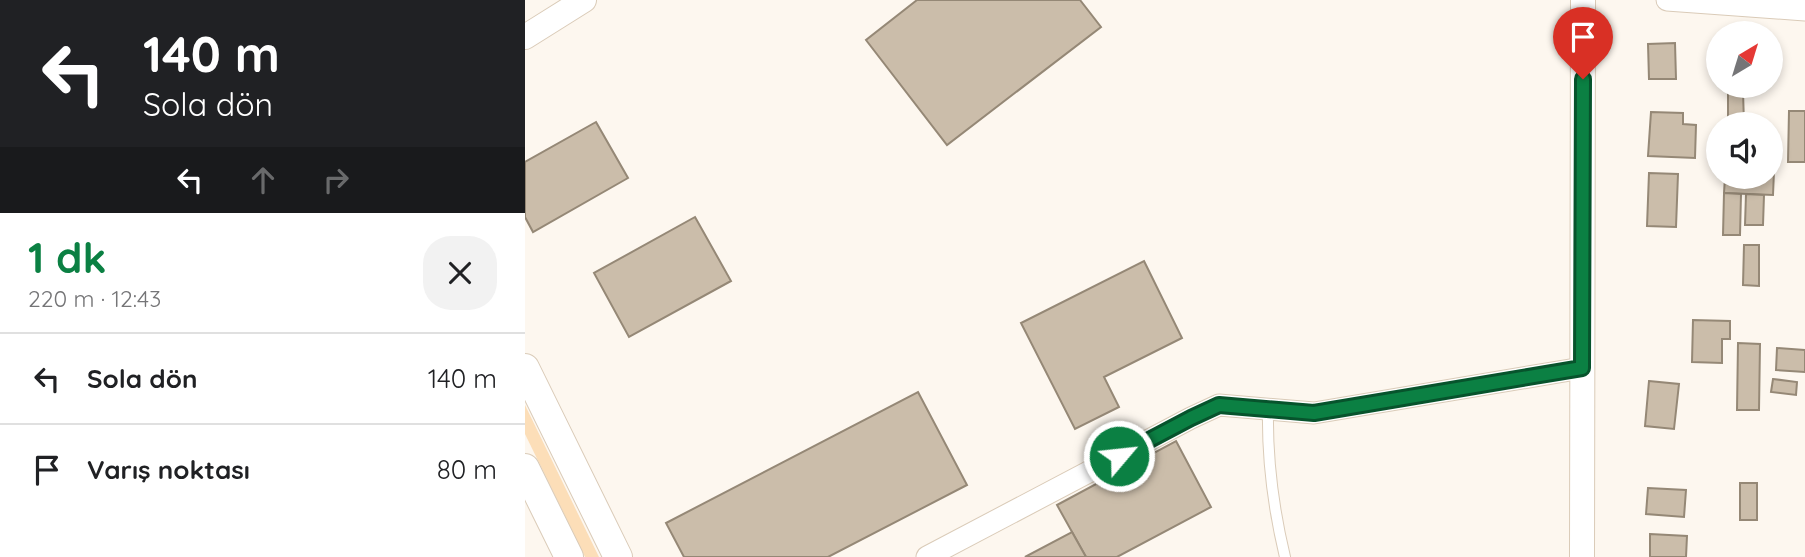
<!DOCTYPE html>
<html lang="tr">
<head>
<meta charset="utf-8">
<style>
  :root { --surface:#fff; --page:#f2f2f2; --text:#202124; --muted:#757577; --line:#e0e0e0; --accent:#0b8043 }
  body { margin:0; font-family:Quicksand,sans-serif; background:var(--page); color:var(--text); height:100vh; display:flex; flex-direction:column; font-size:26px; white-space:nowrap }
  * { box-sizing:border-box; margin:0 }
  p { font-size:23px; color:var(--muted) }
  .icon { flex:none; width:38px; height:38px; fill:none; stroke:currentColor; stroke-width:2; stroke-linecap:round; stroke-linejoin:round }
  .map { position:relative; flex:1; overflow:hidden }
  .details { display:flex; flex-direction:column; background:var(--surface); width:525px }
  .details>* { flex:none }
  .banner { background:#202124; color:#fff; overflow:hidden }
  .needle { width:46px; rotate:38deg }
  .buttons { position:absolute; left:1181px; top:21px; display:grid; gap:14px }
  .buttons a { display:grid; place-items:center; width:77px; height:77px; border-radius:50%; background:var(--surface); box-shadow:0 4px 10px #0003; font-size:35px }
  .pin { position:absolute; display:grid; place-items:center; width:60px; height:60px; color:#fff; margin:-72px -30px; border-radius:50% 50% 50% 0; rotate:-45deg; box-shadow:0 0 7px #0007 }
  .pin .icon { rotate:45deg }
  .me { position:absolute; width:77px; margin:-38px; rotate:62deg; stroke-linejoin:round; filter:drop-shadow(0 0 5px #0008) }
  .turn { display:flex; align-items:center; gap:24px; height:147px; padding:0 28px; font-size:32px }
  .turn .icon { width:91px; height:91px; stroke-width:2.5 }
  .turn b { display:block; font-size:49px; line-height:60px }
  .lanes { display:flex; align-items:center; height:66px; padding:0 28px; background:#0003; justify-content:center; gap:35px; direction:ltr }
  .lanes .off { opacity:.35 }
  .round { display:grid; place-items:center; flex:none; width:74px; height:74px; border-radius:28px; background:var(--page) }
  .summary { display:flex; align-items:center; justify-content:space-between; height:119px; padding:0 28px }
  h1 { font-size:42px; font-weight:700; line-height:52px; color:var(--accent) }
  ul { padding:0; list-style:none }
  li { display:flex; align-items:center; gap:21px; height:91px; padding:0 28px; border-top:2px solid var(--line) }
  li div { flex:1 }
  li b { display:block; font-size:26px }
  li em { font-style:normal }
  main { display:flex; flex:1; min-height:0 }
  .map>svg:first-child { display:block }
  .green { fill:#fcdeb8 }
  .building { fill:#cbbdaa; stroke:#958876; stroke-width:2 }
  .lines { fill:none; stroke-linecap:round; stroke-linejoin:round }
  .service-casing { stroke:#dacbb8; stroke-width:12 }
  .minor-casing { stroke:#dacbb8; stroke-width:23 }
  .tertiary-casing { stroke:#dacbb8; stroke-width:26 }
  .secondary-casing { stroke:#dacbb8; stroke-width:30 }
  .service { stroke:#fff; stroke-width:10 }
  .minor { stroke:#fff; stroke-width:21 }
  .tertiary { stroke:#fff; stroke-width:24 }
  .secondary { stroke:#fff; stroke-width:28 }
  .route-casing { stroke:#07532c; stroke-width:18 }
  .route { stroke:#0b8043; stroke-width:12 }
</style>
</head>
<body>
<main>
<section class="details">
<div class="banner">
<div class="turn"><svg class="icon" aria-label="left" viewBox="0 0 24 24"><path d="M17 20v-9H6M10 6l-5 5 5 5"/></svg><div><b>140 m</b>Sola dön</div></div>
<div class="lanes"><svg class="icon" aria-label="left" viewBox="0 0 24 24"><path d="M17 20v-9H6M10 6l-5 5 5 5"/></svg><svg class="icon off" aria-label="ahead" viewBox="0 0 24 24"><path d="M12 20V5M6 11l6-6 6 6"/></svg><svg class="icon off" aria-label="right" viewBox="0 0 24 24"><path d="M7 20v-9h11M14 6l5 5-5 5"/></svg></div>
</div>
<div class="summary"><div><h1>1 dk</h1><p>220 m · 12:43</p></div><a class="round"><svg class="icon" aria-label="close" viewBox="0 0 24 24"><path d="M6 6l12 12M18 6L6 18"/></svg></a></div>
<ul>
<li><svg class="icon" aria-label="left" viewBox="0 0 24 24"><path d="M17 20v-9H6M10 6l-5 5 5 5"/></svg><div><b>Sola dön</b></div><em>140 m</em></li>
<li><svg class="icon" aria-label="arrive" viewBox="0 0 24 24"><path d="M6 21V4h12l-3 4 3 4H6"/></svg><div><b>Varış noktası</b></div><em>80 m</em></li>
</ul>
</section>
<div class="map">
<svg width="1280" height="557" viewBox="0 0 1280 557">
  <rect width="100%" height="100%" fill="#fdf7ef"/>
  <polygon class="green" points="0,405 74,557 60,557 0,434"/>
  <g class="building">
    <polygon points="392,0 555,0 576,27 422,145 341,40"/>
    <polygon points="1150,43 1151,79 1124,79 1123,44"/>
    <polygon points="1203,91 1218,91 1219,124 1203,124"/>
    <polygon points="1264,111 1280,111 1280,162 1263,162"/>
    <polygon points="1126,112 1158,113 1158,124 1171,125 1170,158 1123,156"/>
    <polygon points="71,122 103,178 8,232 0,217 0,162"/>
    <polygon points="1246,171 1249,171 1248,195 1199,193 1200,177 1246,177"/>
    <polygon points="1124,173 1153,174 1151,227 1122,226"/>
    <polygon points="1199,193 1216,194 1215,235 1198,235"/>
    <polygon points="1221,194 1239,195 1238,225 1220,225"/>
    <polygon points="170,217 206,281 104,337 69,273"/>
    <polygon points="1219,245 1234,245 1234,286 1218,285"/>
    <polygon points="619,261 657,338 579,377 594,407 550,429 496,323"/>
    <polygon points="1168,320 1205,321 1205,339 1197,339 1197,363 1167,362"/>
    <polygon points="1213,343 1235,344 1234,410 1212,410"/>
    <polygon points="1252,348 1280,350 1280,372 1251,370"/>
    <polygon points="1248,379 1272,382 1271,395 1246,392"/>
    <polygon points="1124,381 1154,384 1149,429 1120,426"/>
    <polygon points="393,392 442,485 303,557 159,557 141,523"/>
    <polygon points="651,441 686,507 592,557 561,557 532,505"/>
    <rect x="1215" y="483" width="17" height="37"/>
    <polygon points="1123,488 1161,490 1159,517 1121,514"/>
    <polygon points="547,532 561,557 500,557"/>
    <polygon points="1125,534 1162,536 1161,557 1125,557"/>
  </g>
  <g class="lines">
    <g class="service-casing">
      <path id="service" d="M 743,409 C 742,460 748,507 760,557"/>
    </g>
    <g class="minor-casing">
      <g id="minor">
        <polyline points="1142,0 1280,10"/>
        <polyline points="402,557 666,418 694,405 789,413 1057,368"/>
      </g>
    </g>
    <g class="tertiary-casing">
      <g id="tertiary">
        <polyline points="0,37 59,0"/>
        <polyline points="1057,557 1058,0"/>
      </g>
    </g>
    <g class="secondary-casing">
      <g id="secondary">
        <polyline points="0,368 93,557"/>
        <polyline points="0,468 44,557"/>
      </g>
    </g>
    <use href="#service" class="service"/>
    <use href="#minor" class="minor"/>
    <use href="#tertiary" class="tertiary"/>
    <use href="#secondary" class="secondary"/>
  </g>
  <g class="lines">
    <g class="route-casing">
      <polyline id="route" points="594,456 666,418 694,405 789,413 1057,368 1058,79"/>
    </g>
    <use href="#route" class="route"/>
  </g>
</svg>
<div class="buttons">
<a><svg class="needle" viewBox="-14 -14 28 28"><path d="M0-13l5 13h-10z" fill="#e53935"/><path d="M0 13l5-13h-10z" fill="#757577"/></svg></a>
<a><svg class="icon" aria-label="sound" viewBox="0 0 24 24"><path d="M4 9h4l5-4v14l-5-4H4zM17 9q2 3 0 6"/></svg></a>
</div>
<div class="pin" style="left:1058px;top:79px;background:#d93025"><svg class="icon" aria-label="arrive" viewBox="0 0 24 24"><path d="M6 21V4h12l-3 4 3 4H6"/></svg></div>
<svg class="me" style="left:594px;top:456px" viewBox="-20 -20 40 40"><circle r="17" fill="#0b8043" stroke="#fff" stroke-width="3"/><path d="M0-11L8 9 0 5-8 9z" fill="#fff"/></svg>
</div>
</main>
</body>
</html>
